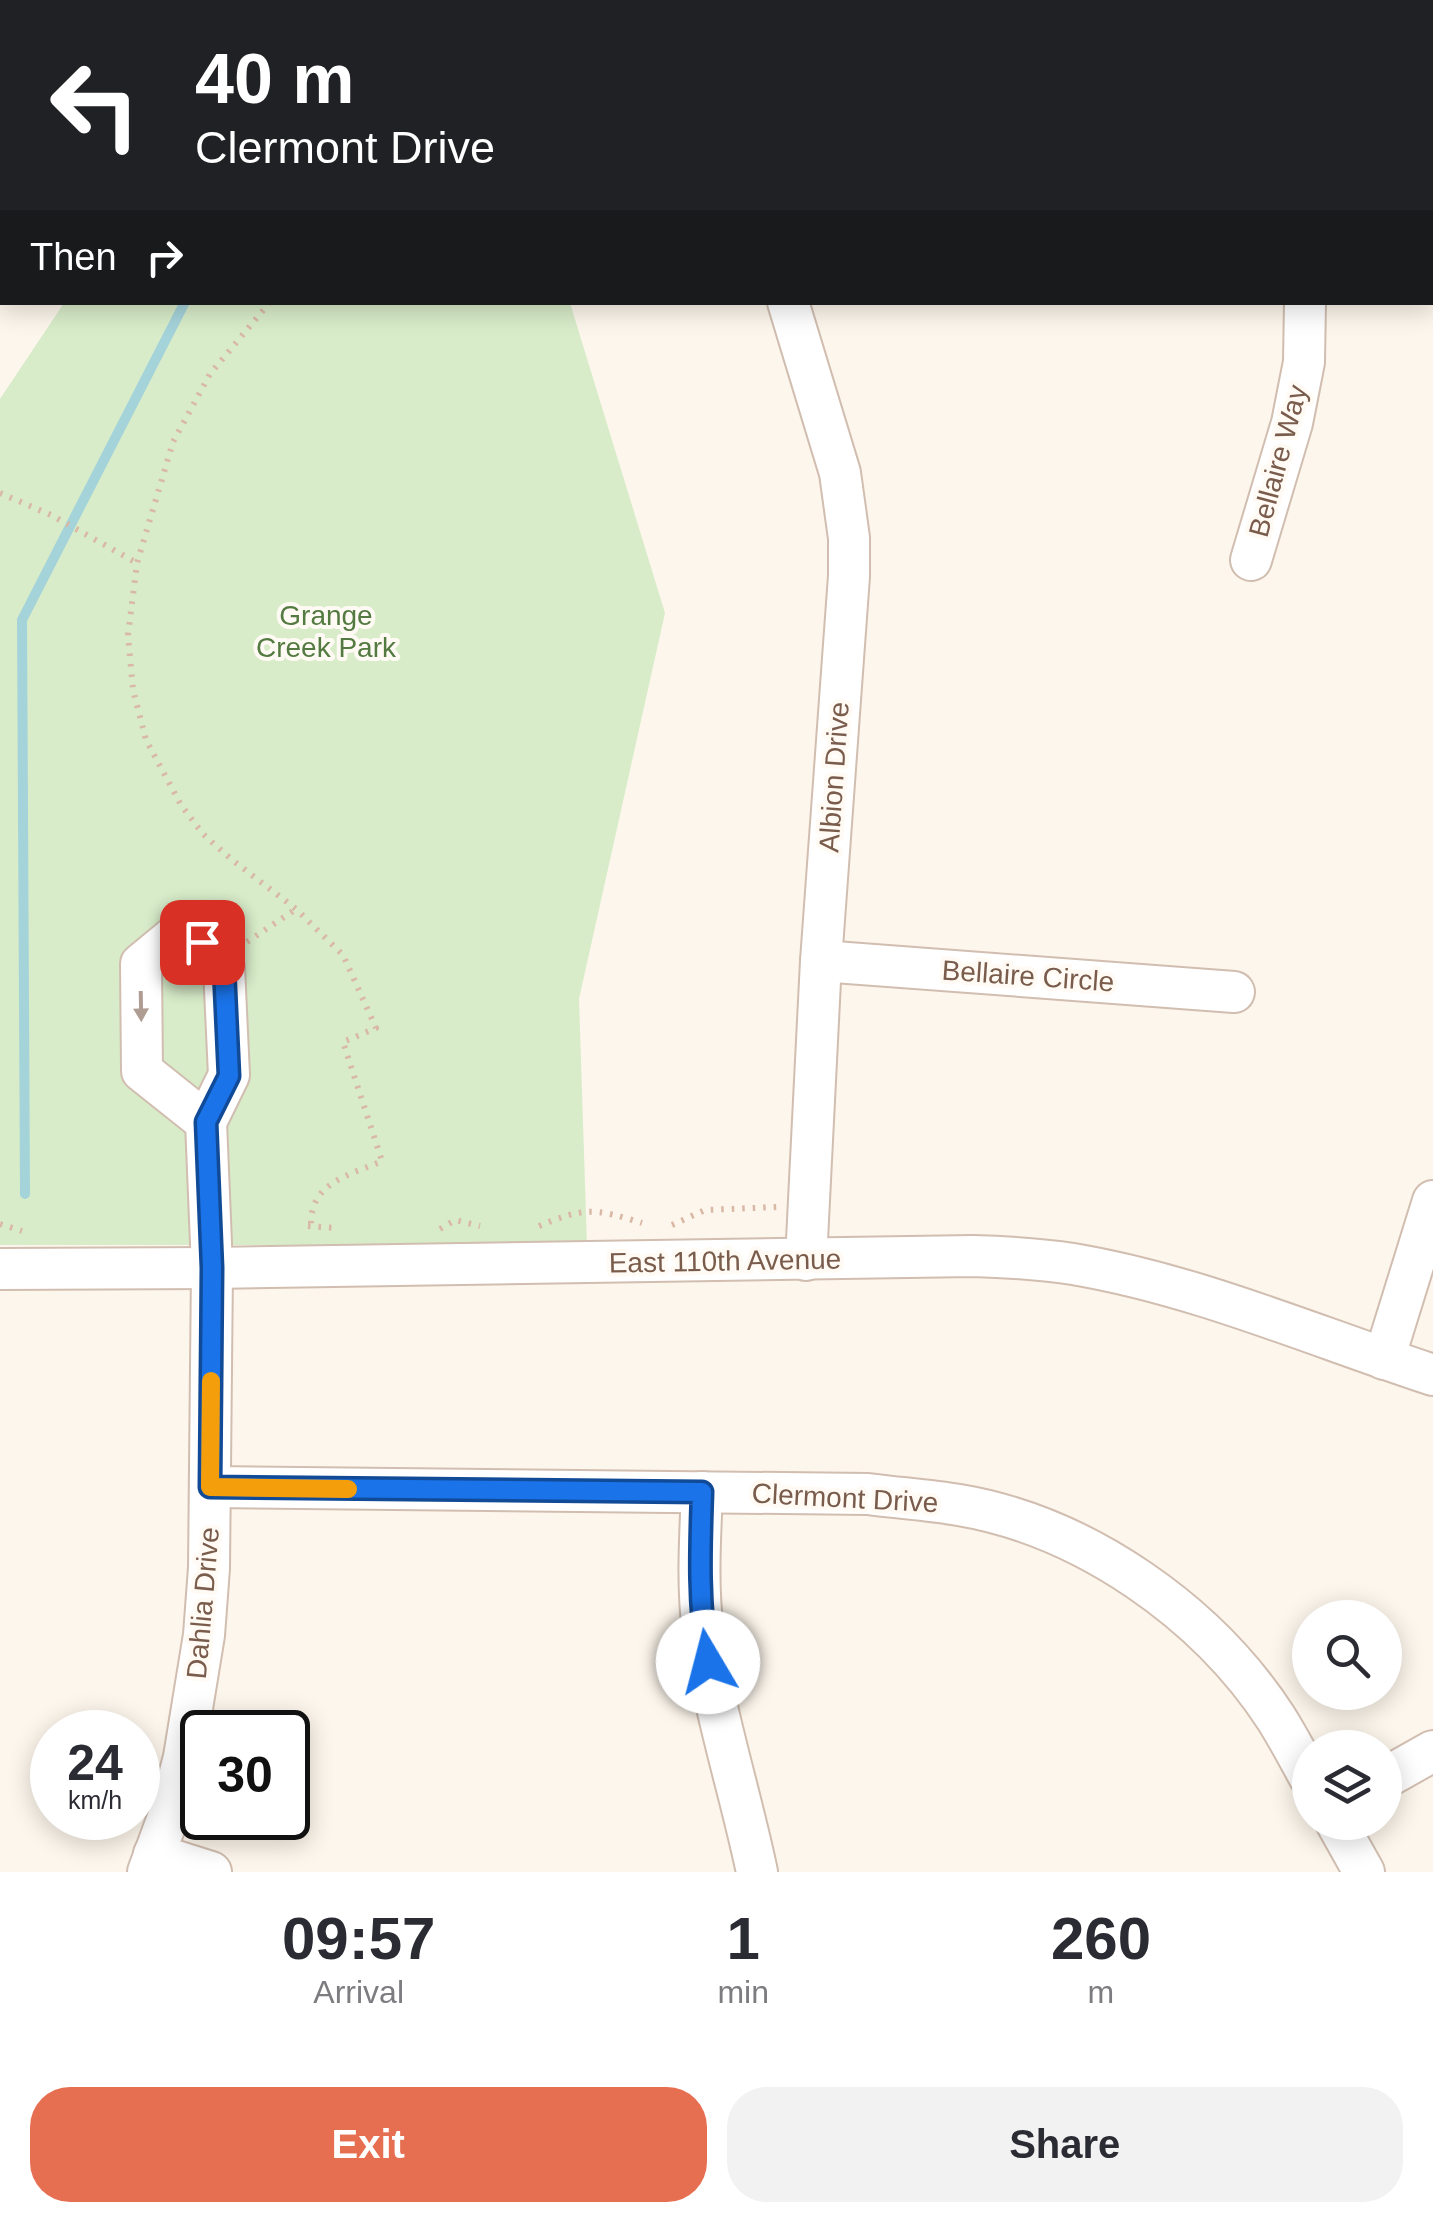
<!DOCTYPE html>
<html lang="en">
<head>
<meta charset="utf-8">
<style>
  :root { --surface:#fff; --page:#f2f2f3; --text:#2b2b33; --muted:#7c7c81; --accent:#e76f51 }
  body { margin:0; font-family:Arial,sans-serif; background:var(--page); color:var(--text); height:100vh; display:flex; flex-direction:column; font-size:38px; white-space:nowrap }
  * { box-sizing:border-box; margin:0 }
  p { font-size:32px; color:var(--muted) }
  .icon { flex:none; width:55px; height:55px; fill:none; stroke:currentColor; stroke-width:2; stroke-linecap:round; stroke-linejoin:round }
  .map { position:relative; height:1872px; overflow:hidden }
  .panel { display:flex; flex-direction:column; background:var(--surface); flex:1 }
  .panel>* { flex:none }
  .guide { position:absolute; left:0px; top:0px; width:1435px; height:305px; box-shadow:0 5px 25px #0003; background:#202124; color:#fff; overflow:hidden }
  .buttons { position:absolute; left:1292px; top:1600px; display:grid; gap:20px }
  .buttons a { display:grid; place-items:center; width:110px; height:110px; border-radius:50%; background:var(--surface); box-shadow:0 5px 25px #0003; font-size:50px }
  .speed { position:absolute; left:30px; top:1710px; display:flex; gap:20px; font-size:50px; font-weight:700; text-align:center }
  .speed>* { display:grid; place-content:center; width:130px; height:130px; border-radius:50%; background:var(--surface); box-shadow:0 5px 25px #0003; line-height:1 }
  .speed small { font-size:25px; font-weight:400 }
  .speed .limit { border:5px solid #111; border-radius:15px; background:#fff; color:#111 }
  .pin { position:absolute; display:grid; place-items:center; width:85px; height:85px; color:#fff; margin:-42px; border-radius:20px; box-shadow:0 5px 15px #0006 }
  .me { position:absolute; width:110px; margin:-55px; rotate:352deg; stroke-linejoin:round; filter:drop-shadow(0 0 8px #0008) }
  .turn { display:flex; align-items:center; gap:35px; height:210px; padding:0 30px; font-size:45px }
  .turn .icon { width:130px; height:130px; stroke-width:2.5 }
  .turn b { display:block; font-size:70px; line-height:85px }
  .then { display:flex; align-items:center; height:95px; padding:0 30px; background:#0003; gap:20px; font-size:38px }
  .eta { display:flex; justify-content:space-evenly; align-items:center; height:170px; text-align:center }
  .eta b { font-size:60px; font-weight:800; line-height:70px }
  .button { display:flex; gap:20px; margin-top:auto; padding:20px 30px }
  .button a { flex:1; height:115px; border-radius:40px; background:var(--accent); color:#fff; font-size:40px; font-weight:800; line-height:115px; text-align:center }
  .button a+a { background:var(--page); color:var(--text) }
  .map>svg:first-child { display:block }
  .green { fill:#d8ecc9 }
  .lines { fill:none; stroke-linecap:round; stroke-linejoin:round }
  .stream { stroke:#a5d3da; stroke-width:10 }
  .minor-casing { stroke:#d1beb0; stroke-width:44 }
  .path { stroke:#d9b8a5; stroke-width:6; stroke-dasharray:2.5 8; stroke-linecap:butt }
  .minor { stroke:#fff; stroke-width:40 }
  .oneway { fill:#af9d94 }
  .route-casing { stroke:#114b97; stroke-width:25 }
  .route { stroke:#1a73e8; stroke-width:18 }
  .slow { stroke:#f59e0b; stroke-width:18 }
  .labels { text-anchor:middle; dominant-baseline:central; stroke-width:8; stroke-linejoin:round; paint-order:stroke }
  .street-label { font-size:28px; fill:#7a5c4d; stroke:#fffaf3 }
  .park-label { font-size:28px; fill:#537a41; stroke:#fffaf3 }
</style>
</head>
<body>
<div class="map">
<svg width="1433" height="1872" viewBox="0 0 1433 1872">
  <rect width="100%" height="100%" fill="#fdf6ec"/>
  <g class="green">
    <polygon points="256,0 585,0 584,2 255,2"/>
    <polygon points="64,303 570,303 665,613 579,999 587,1245 0,1245 0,399"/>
  </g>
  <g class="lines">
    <g class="stream">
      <polyline points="339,2 341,0"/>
      <polyline points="25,1194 22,620 185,302"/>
    </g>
    <g class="minor-casing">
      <g id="minor">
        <polyline points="1167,0 1170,2"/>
        <polyline points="26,2 27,0"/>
        <polyline points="780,2 780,0"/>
        <polyline points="0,44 2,40"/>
        <polyline points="788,302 840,473 849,538 849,576 821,961 806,1260"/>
        <polyline points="1251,560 1292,423 1304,362 1305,302"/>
        <polyline points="821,961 1234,992"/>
        <path d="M 0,1269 L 212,1268 L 973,1256 C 1007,1257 1040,1259 1073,1264 C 1197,1285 1314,1336 1433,1375"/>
        <polyline points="1384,1359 1433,1201"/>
        <path d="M 210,1487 L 868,1494 C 898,1498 929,1500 959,1505 C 1084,1526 1207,1612 1276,1718 C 1288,1737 1299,1758 1310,1778"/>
        <path d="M 702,1492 C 700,1539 697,1585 703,1631 C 714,1713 740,1791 757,1872"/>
        <polyline points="1385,1778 1433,1751"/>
        <polyline points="1336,1822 1364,1872"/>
        <polyline points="154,1854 211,1872"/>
        <polyline points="148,1872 170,1812 184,1757 204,1635 209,1568 212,1268 206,1122 229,1075 224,968 202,943 175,936 141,964 142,1071 206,1122"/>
      </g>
    </g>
    <g class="path">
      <polyline points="482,2 483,0"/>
      <path d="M 270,302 L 210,374 L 173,442 L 137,563 L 128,635 L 133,690 L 146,740 L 181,805 L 203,834 L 231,859 L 296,909 L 343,955 L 376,1028 L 343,1042 L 382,1161 C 350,1175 310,1182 311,1225"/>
      <polyline points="0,493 51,515 137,563"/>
      <polyline points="247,942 296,909"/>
      <polyline points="0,1224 22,1231"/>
      <polyline points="672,1225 705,1210 777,1207"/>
      <polyline points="308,1226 336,1228"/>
      <path d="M 539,1226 C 585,1207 594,1208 642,1223"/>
      <polyline points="440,1229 455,1220 480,1226"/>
    </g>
    <use href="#minor" class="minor"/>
  </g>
  <defs><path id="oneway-solid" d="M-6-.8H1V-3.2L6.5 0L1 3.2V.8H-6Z" transform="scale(2.5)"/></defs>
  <use class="oneway" href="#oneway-solid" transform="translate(141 1006) rotate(89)"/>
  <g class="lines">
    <g class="route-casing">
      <path id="route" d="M 202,942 L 224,968 L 229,1076 L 206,1122 L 212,1268 L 210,1487 L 702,1492 C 700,1550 698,1605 708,1662"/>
    </g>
    <use href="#route" class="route"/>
    <polyline class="slow" points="211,1381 210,1487 348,1489"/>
  </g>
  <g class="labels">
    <g class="street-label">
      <text transform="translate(1278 461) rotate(-75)">Bellaire Way</text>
      <text transform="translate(834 777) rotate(-86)">Albion Drive</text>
      <text transform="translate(1028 976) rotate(4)">Bellaire Circle</text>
      <text transform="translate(725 1261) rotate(-1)">East 110th Avenue</text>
      <text transform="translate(845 1498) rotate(3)">Clermont Drive</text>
      <text transform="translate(203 1603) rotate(-85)">Dahlia Drive</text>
    </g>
    <g class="park-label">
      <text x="326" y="615">Grange<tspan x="326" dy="32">Creek Park</tspan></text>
    </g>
  </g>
</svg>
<div class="buttons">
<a><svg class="icon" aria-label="search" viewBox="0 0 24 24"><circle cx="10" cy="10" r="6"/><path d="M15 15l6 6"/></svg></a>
<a><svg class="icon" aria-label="layers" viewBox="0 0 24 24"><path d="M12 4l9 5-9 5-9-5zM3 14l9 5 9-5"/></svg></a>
</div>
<div class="speed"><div>24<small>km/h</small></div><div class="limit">30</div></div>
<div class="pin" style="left:202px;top:942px;background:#d93025"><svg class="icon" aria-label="arrive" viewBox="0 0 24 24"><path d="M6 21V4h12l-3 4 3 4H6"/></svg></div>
<svg class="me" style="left:708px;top:1662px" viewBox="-20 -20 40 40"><circle r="19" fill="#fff"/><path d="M0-13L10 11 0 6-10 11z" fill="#1a73e8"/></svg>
<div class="guide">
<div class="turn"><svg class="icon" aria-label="left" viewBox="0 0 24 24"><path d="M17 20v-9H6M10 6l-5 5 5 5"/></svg><div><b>40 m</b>Clermont Drive</div></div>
<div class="then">Then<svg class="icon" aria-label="right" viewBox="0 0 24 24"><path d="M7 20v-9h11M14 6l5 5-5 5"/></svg></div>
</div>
</div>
<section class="panel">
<div class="eta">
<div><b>09:57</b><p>Arrival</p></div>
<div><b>1</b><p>min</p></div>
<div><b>260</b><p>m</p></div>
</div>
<div class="button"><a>Exit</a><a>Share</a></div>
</section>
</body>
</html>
